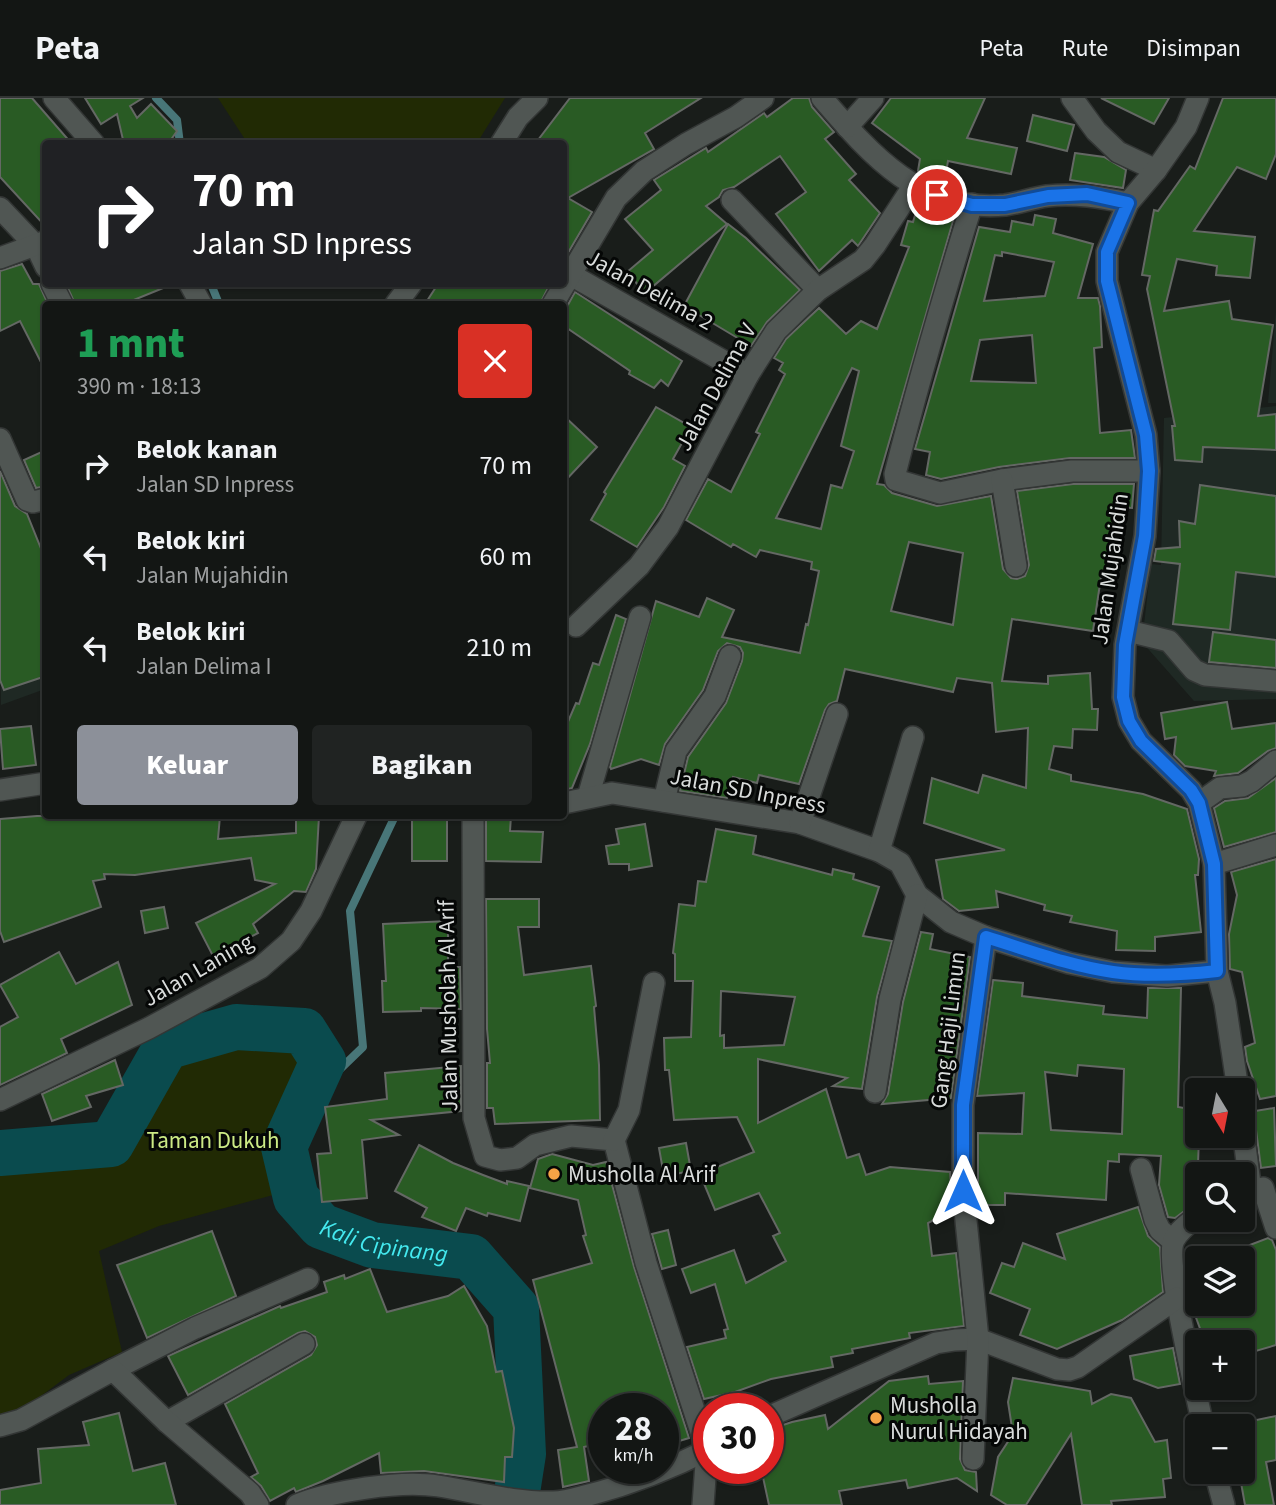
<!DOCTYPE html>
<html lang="id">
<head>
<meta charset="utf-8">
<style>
  :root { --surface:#131614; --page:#202322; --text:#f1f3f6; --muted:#9d9fa0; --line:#323534; --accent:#8c9099 }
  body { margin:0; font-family:"Source Sans 3",sans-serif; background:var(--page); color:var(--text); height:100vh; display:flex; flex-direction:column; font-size:26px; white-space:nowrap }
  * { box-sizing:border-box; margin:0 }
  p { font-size:23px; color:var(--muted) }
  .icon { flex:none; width:38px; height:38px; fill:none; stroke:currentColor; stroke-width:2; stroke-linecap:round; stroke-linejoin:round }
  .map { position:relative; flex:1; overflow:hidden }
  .sheet { position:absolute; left:42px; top:203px; width:525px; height:518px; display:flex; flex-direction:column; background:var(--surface); border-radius:7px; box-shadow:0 2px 5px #0004,0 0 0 2px var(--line) }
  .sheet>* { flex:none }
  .guide { position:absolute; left:42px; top:42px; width:525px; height:147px; border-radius:7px; box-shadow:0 2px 5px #0004,0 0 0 2px var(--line); background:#202124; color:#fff; overflow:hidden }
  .needle { width:46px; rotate:170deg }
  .buttons { position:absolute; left:1185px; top:980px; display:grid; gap:14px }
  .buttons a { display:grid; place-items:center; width:70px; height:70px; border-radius:7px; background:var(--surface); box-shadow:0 2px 5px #0004,0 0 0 2px var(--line); font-size:35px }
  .speed { position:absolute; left:588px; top:1295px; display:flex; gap:14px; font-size:35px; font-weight:700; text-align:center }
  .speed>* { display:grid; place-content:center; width:91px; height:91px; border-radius:50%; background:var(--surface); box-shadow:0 2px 5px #0004,0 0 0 2px var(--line); line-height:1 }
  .speed small { font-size:18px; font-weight:400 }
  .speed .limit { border:10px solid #d22; background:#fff; color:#111 }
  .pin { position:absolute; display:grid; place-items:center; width:60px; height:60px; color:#fff; margin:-30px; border:4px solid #fff; border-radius:50%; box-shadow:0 2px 7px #0007 }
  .me { position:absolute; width:77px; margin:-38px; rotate:0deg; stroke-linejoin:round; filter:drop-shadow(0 0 5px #0008) }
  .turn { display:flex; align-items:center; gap:24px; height:147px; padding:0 35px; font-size:32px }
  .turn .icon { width:91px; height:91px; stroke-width:2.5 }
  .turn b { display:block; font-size:49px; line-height:60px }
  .round { display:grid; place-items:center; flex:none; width:74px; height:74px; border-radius:7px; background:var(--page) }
  .overview { display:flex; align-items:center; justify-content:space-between; height:119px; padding:0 35px }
  h1 { font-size:42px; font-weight:800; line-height:52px; color:#1e9e55 }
  .button { display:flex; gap:14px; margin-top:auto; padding:14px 35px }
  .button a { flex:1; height:80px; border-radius:7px; background:var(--accent); color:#fff; font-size:28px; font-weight:800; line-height:80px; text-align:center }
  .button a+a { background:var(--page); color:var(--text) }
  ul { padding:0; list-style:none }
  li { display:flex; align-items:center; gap:21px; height:91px; padding:0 35px }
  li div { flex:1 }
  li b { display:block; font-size:26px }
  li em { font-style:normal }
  header { display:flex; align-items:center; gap:42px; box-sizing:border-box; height:98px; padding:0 35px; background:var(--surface); border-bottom:2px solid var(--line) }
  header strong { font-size:33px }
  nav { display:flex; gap:38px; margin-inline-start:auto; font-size:24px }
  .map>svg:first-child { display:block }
  .built { fill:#1f2924 }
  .green { fill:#212a04 }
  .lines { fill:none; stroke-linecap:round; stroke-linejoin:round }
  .stream { stroke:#487678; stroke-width:8 }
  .river { stroke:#0a4b4e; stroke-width:46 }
  .building { fill:#295b24; stroke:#646864; stroke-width:2; fill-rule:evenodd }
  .minor-casing { stroke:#333635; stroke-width:24 }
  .minor { stroke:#505653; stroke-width:21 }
  .route-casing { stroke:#114b97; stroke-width:18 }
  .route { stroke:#1a73e8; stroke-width:12 }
  .poi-dot { fill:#f5a346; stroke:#050706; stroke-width:2.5 }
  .labels { text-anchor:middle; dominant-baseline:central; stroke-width:6; stroke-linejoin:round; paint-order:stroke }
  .street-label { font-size:23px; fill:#d9dcdb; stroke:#050706 }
  .park-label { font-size:23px; fill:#ccea85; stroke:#050706 }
  .poi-label { font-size:23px; fill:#d9dcdb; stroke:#050706; text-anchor:start }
  .water-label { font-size:24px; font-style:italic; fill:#44e9ef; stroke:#050706 }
</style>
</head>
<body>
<header>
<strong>Peta</strong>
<nav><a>Peta</a><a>Rute</a><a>Disimpan</a></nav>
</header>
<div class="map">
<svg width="1276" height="1407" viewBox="0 0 1276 1407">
  <rect width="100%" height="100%" fill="#191d1a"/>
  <g class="built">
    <polygon points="1276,213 1276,305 1268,305"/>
    <polygon points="1276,308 1276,601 1194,603 1142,544 1151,466 1161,467 1164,320"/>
    <polygon points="45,517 45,591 1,607 0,534"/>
  </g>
  <g class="green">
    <polygon points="218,0 505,0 477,45 248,46"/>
    <path d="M 279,935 L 303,937 L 318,961 L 285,1023 L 280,1056 L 284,1094 L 159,1128 L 99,1153 L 122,1254 L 69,1277 L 13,1319 L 0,1323 L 0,1061 L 111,1049 C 159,1028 152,992 174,953 L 202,942 Z"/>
  </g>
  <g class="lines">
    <g class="stream">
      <polyline points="156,0 177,22 180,46"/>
      <polyline points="211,186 219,206"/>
      <polyline points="305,1000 335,976 363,949 350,813 395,718"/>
    </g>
    <path class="river" id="s1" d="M 0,1055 L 111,1046 L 166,949 L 236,929 L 304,933 L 323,963 L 284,1049 L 296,1100 L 321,1128 L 372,1147 L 471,1159 L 516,1210 L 523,1356 L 515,1407"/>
  </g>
  <g class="building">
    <polygon points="0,0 32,0 72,46 46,46 46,129 0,79"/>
    <polygon points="85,0 143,0 130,8 137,20 151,6 177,33 168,46 124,46 117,16 101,26"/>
    <polygon points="570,0 701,0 645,35 654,51 568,100 592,114 565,160 564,46 535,46"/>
    <polygon points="793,0 809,0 812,9 834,34 825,41 856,76 849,82 880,115 858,148 852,142 819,173 776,116 806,94 780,58 734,89 723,92 719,99 706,108 727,126 645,195 627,174 653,152 625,121 661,92 654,82 706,50 708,54 764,15 767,19"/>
    <polygon points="891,0 985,0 967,40 1017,50 1011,76 948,63 944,86 918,73 920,61 872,25"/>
    <polygon points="1101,0 1169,0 1154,26"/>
    <polygon points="1223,0 1276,0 1276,56 1266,81 1237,69 1194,133 1255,139 1250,180 1216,177 1217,168 1177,161 1164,213 1229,203 1232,221 1273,227 1258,318 1276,316 1276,352 1203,349 1202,364 1175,362 1172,328 1175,328 1147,191 1150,178 1142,177 1154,112 1158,113 1190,68 1195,71"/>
    <polygon points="1033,17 1074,27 1067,53 1027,43"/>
    <polygon points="1075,55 1104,59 1126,72 1123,90 1070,82"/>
    <path d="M 919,104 L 955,116 L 877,386 L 884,387 L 892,395 L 937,408 L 991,398 L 1003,471 L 1011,480 L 1017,481 L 1025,478 L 1029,467 L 1017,393 L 1073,386 L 1134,386 L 1132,410 L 1115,409 L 1108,480 L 1101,479 L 1093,533 L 1012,521 L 1002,583 L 1048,586 L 1048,578 L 1090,575 L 1092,611 L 1098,611 L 1097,632 L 1073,631 L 1072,650 L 1054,648 L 1049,671 L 1071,677 L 1071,683 L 1143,696 L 1187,711 L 1199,761 L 1198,777 L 1195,777 L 1201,834 L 1155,839 L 1155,853 L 1116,852 L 1117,833 L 1070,824 L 1072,818 L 1044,812 L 1045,807 L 996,793 L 998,809 L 959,813 L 943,801 L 936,762 L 1005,752 L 924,725 L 932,680 L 978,695 L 983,677 L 1026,690 L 1028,630 L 996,634 L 992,585 L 957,580 L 953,594 L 845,571 L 837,603 L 829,606 L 825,612 L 799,686 L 759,677 L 757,685 L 733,679 L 727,700 L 680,693 L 688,659 L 726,605 L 742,563 L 743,555 L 740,549 L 727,545 L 718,553 L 703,592 L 665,646 L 659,667 L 641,661 L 611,671 L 610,669 L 656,503 L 699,519 L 707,500 L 734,512 L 722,539 L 800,555 L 806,526 L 808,527 L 819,473 L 811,471 L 812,464 L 760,452 L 756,459 L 733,446 L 731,449 L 686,422 L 708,381 L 731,394 L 760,336 L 756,334 L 785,276 L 779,272 L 783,265 L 774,260 L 786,241 L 819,210 L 846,236 L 861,223 L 877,231 L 909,149 L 901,147 L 908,123 L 913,124 ZM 852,270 L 859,273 L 841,348 L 854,353 L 842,390 L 831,387 L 821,431 L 776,420 ZM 909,444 L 963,455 L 953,527 L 891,513 Z"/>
    <path d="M 1035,117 L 1056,121 L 1053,135 L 1093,146 L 1078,200 L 1098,200 L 1100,208 L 1102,249 L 1094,250 L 1100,335 L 1131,332 L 1135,360 L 1070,360 L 999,369 L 941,381 L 926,377 L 930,354 L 915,351 L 979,129 L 1010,134 L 1012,123 L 1033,127 ZM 1002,154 L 1054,164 L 1045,198 L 984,203 L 995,157 L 1002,158 ZM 1032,237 L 1036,285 L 971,283 L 980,242 Z"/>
    <polygon points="728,126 746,140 800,192 767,224 751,248 684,208"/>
    <polygon points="22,166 33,186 39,186 48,206 46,206 46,274 20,223 0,233 0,173"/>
    <polygon points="66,186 173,186 124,206 75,206"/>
    <polygon points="438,186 550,186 540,206 425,206"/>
    <polygon points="575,194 682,263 668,288 661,282 654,290 629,276 630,273 564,228 564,214"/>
    <polygon points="656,309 691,329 673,361 685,368 664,409 637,449 591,422 606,396 604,394"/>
    <polygon points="564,318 597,349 564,384"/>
    <polygon points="46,352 46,388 36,390 24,362"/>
    <polygon points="0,373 15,408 27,416 46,463 46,578 4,592 0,582"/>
    <polygon points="1200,387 1276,398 1276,479 1236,474 1230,532 1173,526 1180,466 1154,463 1156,451 1180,449 1179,423 1195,426"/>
    <polygon points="616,517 626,521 590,646 572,690 564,692 564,633 576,605 579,606 593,565 599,567"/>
    <polygon points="1213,534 1276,542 1276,570 1209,564"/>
    <polygon points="1227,604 1232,631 1276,625 1276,650 1268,653 1238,675 1214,678 1216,673 1185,668 1174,657 1176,639 1165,641 1161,615"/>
    <polygon points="31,628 36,667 3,671 0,631"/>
    <polygon points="1276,680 1276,734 1224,749 1214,710 1225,703 1248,700"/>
    <polygon points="37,718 220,718 218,741 296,735 296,718 319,718 316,771 306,794 294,793 253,826 258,835 213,858 196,825 275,786 255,782 251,760 135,777 104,776 105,781 93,783 101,809 4,844 0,833 0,721"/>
    <rect x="412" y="718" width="35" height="45"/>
    <polygon points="486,718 511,718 510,733 543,734 541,764 486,763"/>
    <polygon points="645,726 652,768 629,772 629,766 609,766 606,748 619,746 616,731"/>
    <path d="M 716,731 L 756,738 L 753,756 L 832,777 L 833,771 L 854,776 L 853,781 L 879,789 L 863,838 L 892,843 L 877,899 L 862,991 L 833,988 L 847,980 L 758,961 L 758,1025 L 826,991 L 847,1060 L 859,1056 L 866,1077 L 890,1069 L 950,1074 L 952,1112 L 928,1125 L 932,1158 L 956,1155 L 964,1228 L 909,1235 L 910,1240 L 852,1251 L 853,1255 L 831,1259 L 833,1269 L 771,1281 L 735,1294 L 704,1301 L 687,1249 L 726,1240 L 724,1232 L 728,1231 L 715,1186 L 691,1195 L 682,1171 L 734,1152 L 746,1185 L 786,1163 L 773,1138 L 780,1135 L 759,1095 L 715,1112 L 700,1076 L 754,1054 L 737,1019 L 674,1022 L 669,972 L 665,972 L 664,940 L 691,939 L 693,883 L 675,883 L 675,856 L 673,855 L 679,806 L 695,808 L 698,783 L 706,784 ZM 721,893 L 795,899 L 784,947 L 724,950 L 724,937 L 720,938 Z"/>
    <polygon points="1276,761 1276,998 1260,1001 1247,963 1245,949 1255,945 1242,874 1230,871 1229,836 1237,797 1231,774"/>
    <polygon points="486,801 539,801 539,829 518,829 524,877 591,868 596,908 594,909 599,967 600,1022 495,1026 493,1010 487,1010 487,965 490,965 487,931"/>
    <polygon points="164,809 168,830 145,835 141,813"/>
    <polygon points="448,823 448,869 460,869 461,911 421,910 421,913 383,914 382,883 386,883 383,826"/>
    <polygon points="921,834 933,836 930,851 970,859 951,1000 882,1006 888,996 903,904"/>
    <polygon points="59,854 76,886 118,864 132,907 61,941 67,955 0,987 0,929 18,919 0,887"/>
    <path d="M 993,882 L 1023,885 L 1022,898 L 1104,908 L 1103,916 L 1147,920 L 1148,890 L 1181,890 L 1178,1009 L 1190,1011 L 1189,1029 L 1197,1029 L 1197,1038 L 1199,1038 L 1197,1095 L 1191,1095 L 1191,1108 L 1175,1120 L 1168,1119 L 1159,1087 L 1161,1058 L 1119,1056 L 1119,1064 L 1108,1063 L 1106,1102 L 1005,1095 L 1005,1107 L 978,1107 L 978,1035 L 1022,1036 L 1024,995 L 977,998 ZM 1078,967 L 1124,971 L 1122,1036 L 1051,1032 L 1045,974 L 1077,978 Z"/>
    <polygon points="115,962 123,987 86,998 91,1009 52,1023 42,996"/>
    <polygon points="461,968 461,1013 371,1022 399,1037 362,1042 367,1100 322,1104 317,1056 331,1055 325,1009 387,1001 385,975"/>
    <polygon points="1274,1010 1276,1068 1261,1070 1255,1024 1249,1014"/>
    <polygon points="686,1045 691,1073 664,1078 659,1050"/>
    <polygon points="419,1047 453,1065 483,1077 507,1086 507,1083 529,1088 520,1123 488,1115 487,1118 466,1110 456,1133 422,1119 427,1110 395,1093"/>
    <polygon points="552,1056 593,1067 606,1064 634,1169 689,1340 663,1348 663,1311 604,1311 604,1344 584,1349 589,1383 563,1389 558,1352 577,1349 533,1182 592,1165 583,1138 586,1137 578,1102 530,1090 538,1061"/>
    <polygon points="1138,1109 1148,1138 1160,1149 1163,1194 1122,1222 1057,1251 1020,1237 1030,1211 990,1195 1002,1165 1014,1169 1023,1145 1065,1161 1057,1136"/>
    <polygon points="668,1132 676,1167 662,1171 652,1136"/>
    <polygon points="212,1133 236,1198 147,1240 117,1167"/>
    <polygon points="1268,1140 1272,1142 1276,1152 1276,1247 1242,1257 1242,1244 1205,1244 1191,1206 1242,1206 1242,1150"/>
    <polygon points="1197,1167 1197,1189 1189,1193 1186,1172"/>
    <polygon points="370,1171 387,1214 448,1198 464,1188 487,1228 496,1274 502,1273 514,1330 512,1359 505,1359 504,1384 424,1373 381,1375 379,1355 323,1383 296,1394 294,1390 270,1403 261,1388 251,1379 258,1375 225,1306 311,1257 317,1247 315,1239 305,1233 298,1235 188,1297 168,1258 280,1208 281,1210 327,1194 324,1184 344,1177 345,1181"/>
    <polygon points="1173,1250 1180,1286 1158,1290 1134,1281 1130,1258"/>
    <polygon points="928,1278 929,1286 963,1283 960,1361 965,1372 976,1374 977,1393 957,1380 908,1390 906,1382 839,1393 842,1407 769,1407 761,1370 768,1370 768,1332 792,1324 825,1317 828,1331 889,1283"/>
    <polygon points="1013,1280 1090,1293 1092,1306 1111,1296 1131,1300 1155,1344 1167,1342 1171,1380 1163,1381 1165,1399 1111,1403 1112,1407 1082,1407 1071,1336 1026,1407 1007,1407 991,1397 998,1359 1013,1336 1008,1304"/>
    <polygon points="119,1315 133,1373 165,1365 176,1407 0,1407 0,1392 41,1385 38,1351 89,1347 83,1324"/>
    <polygon points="1276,1318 1276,1362 1266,1364 1274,1407 1245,1407 1240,1379 1242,1378 1242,1325"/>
  </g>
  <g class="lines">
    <g class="minor-casing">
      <g id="minor">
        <polyline points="54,0 94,46"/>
        <path d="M 822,0 C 871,57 921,115 1005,107 C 1019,105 1033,100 1047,98 C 1075,95 1100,99 1128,105"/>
        <polyline points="1072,0 1096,33 1118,54 1156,72"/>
        <polyline points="1198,0 1186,29 1156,72 1128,105 1107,154 1107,183 1146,337 1149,373 1145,438 1125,547 1123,599 1129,623 1141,643 1191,692 1199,705 1214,766 1217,873 1225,905 1238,992"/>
        <polyline points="847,29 873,0"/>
        <polyline points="501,46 518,19 537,0"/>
        <polyline points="732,102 818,192"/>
        <path d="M 972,106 C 944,196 918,285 895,376 L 896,382 L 940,395 L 1002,382 L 1072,373 L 1149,373"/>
        <polyline points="0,110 36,148 46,169"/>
        <polyline points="0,160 46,143"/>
        <polyline points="564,173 748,277"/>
        <polyline points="52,186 62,206"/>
        <polyline points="190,186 201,206"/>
        <polyline points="396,206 411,186"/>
        <polyline points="553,206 616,100 644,73 686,46 736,19 763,0"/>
        <polyline points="0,341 27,402 33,404 46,401"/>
        <polyline points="1002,382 1016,468"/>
        <polyline points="576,528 639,468 668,429 748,277 776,233 818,192 863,162 875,147 914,87"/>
        <polyline points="1128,533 1169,543 1194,572 1205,577 1276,583"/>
        <polyline points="0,692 46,685"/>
        <polyline points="588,699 640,519"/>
        <polyline points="664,703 676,653 715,598 730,558"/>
        <polyline points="564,705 612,695 800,725 879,753 900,765 917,797 951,824 986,839 1069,865 1113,874 1167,878 1217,873"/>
        <polyline points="1199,705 1220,690 1242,688 1252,683 1276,663"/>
        <polyline points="473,718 474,1020 485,1058 500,1062 517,1060 535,1047 571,1038 614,1042 646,1165 707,1352 703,1407"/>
        <polyline points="800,725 837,616"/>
        <polyline points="879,753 913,639"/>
        <polyline points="1214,766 1276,747"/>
        <polyline points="875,994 890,901 917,797"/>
        <polyline points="0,1002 149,930 260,870 291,843 311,813 356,718"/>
        <polyline points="1242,1026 1251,1093"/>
        <polyline points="614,1042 629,1012 654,885"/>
        <polyline points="1141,1071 1155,1122 1160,1132 1173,1143"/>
        <polyline points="1263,1090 1276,1130"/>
        <path d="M 1197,1119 C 1189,1125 1179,1132 1174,1142 C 1164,1162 1197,1298 1203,1328"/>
        <polyline points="113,1272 195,1230 308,1181"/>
        <polyline points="768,1319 936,1245 955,1242 978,1241 1057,1271 1069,1272 1078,1269 1177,1200"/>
        <polyline points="167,1324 304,1246"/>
        <polyline points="0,1328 21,1322 113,1272 167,1324 250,1395 258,1407"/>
        <polyline points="973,1361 978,1241 963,1093 963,1007 986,839"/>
        <polyline points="1215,1374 1224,1407"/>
        <path d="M 297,1407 C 332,1393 400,1382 438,1388 C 477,1394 513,1405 553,1404 C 564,1404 574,1401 585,1398 C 628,1387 670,1371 709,1351"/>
      </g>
    </g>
    <use href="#minor" class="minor"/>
  </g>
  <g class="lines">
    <g class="route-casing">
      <path id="route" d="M 937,97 L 972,107 L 1005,107 L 1048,98 L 1087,96 L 1128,105 L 1107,154 L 1107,183 L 1146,337 L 1149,373 L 1145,438 L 1125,547 L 1123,599 L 1129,623 L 1141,643 L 1191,692 L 1199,705 L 1214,766 L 1217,873 C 1182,877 1148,879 1113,874 C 1070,868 1028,852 986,839 L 963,1007 L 963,1093"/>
    </g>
    <use href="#route" class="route"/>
  </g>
  <g class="poi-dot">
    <circle cx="554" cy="1076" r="7"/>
    <circle cx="876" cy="1320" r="7"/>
  </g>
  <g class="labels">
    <g class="street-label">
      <text transform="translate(650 192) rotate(29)">Jalan Delima 2</text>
      <text transform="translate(716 289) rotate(-61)">Jalan Delima V</text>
      <text transform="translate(1110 471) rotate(-82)">Jalan Mujahidin</text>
      <text transform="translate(748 693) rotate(11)">Jalan SD Inpress</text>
      <text transform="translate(198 872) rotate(-30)">Jalan Laning</text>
      <text transform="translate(448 908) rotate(-91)">Jalan Musholah Al Arif</text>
      <text transform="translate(948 932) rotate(-83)">Gang Haji Limun</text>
    </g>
    <g class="park-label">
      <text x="213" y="1042">Taman Dukuh</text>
    </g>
    <g class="poi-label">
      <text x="568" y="1076">Musholla Al Arif</text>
      <text x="890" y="1307">Musholla<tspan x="890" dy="26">Nurul Hidayah</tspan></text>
    </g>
    <g class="water-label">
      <text stroke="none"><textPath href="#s1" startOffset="649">Kali Cipinang</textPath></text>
    </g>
  </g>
</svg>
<div class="buttons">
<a><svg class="needle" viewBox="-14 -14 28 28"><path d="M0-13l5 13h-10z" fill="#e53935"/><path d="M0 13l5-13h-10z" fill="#9d9fa0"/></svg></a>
<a><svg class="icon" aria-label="search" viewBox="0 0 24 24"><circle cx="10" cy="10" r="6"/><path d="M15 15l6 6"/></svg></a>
<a><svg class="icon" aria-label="layers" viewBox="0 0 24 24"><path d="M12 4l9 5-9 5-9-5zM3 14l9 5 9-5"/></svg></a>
<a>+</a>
<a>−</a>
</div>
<div class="speed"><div>28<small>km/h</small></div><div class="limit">30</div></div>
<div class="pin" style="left:937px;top:97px;background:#d93025"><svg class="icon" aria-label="arrive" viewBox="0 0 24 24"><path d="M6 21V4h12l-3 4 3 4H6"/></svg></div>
<svg class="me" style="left:963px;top:1093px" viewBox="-20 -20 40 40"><path d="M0-17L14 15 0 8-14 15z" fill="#1a73e8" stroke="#fff" stroke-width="4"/></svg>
<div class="guide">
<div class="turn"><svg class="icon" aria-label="right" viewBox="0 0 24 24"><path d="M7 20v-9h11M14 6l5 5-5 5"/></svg><div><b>70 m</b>Jalan SD Inpress</div></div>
</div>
<section class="sheet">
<div class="overview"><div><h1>1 mnt</h1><p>390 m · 18:13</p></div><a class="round" style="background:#d93025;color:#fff"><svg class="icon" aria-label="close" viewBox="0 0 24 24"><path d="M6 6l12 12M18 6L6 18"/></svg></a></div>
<ul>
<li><svg class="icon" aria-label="right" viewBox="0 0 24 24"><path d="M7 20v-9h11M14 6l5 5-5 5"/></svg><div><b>Belok kanan</b><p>Jalan SD Inpress</p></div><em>70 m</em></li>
<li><svg class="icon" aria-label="left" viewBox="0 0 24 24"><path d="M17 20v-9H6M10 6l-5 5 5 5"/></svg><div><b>Belok kiri</b><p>Jalan Mujahidin</p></div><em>60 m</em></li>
<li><svg class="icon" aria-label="left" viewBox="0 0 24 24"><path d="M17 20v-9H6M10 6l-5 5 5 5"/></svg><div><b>Belok kiri</b><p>Jalan Delima I</p></div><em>210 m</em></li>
</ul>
<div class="button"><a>Keluar</a><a>Bagikan</a></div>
</section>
</div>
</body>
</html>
